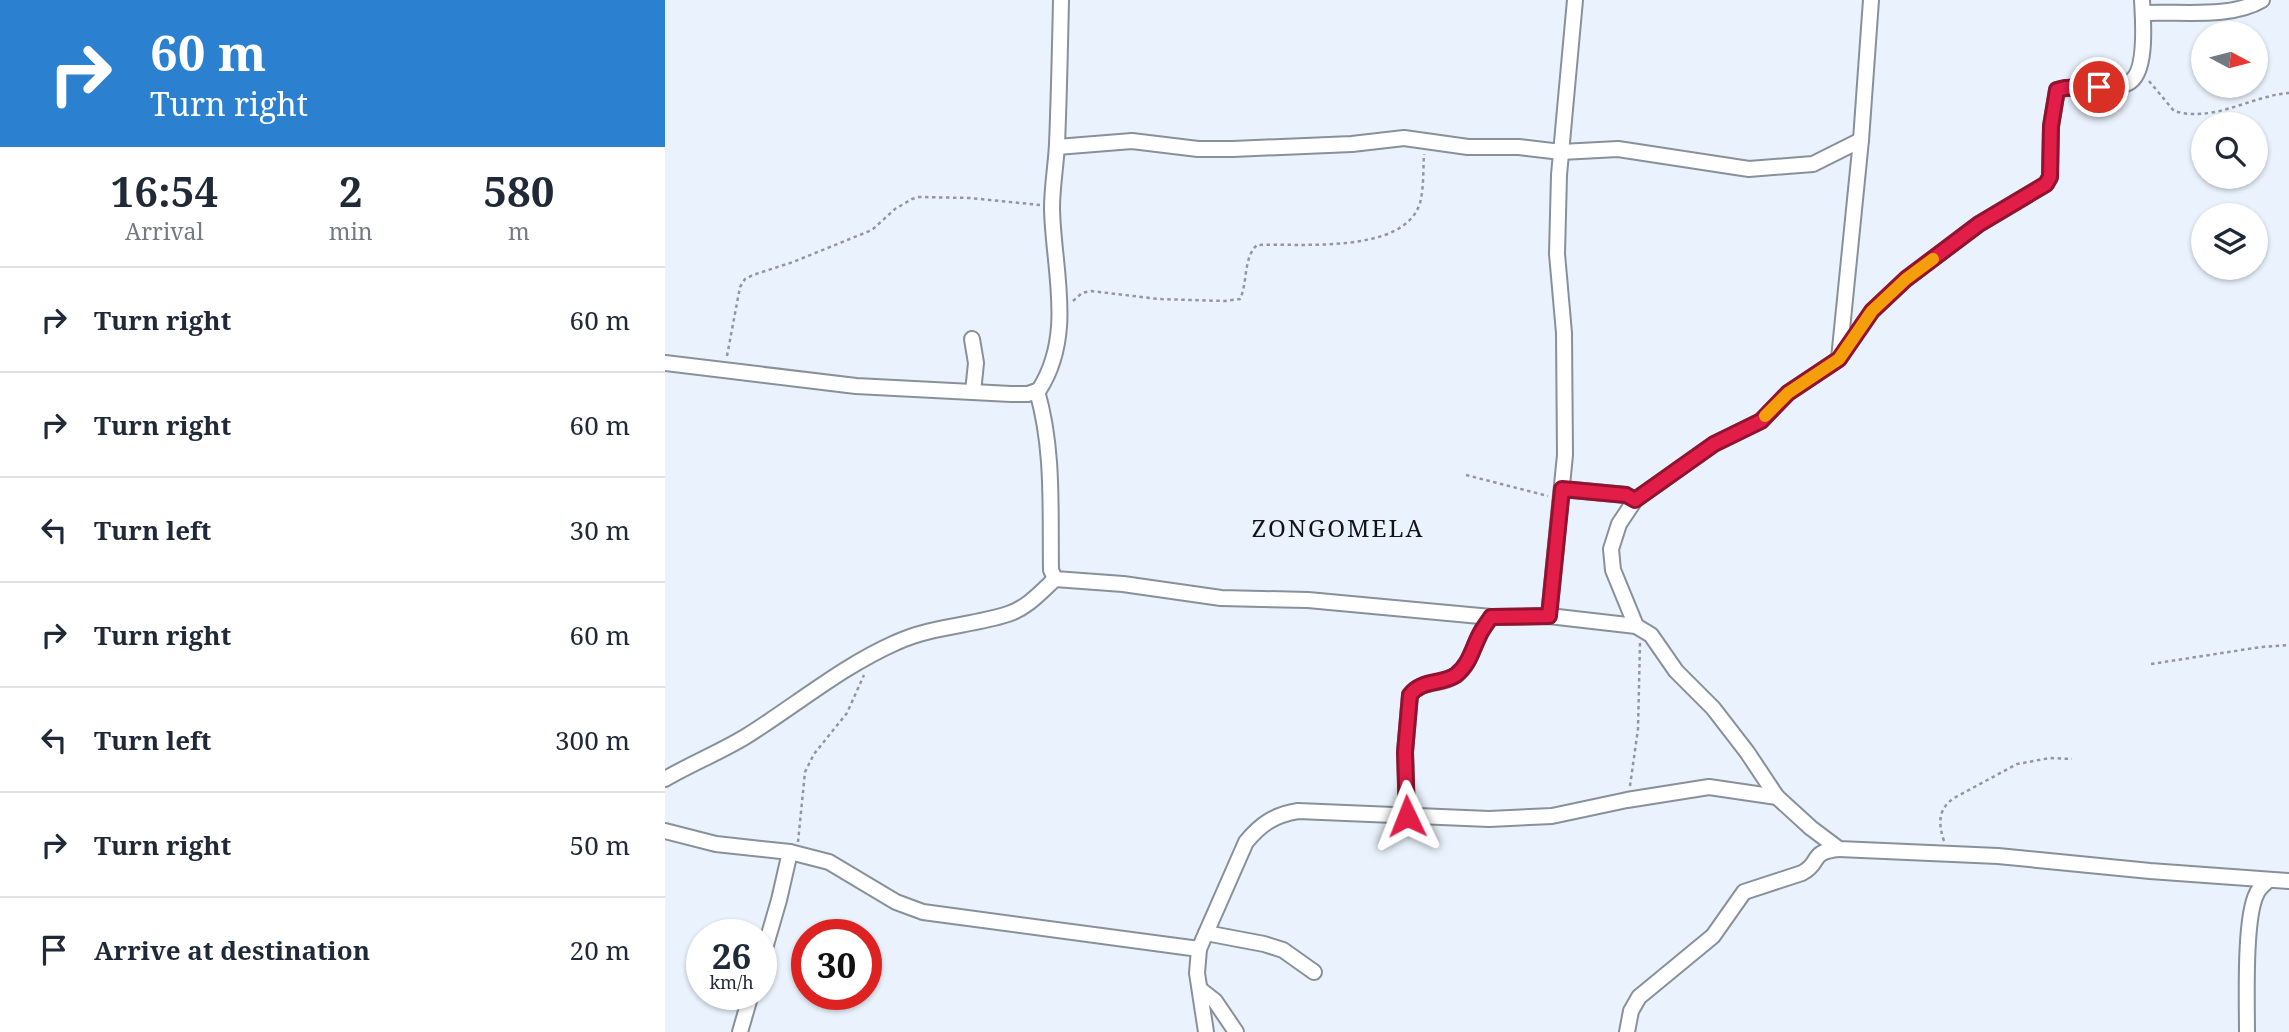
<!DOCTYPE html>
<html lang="en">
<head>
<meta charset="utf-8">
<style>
  :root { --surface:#fff; --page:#f2f2f3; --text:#1f2937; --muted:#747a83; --line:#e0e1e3 }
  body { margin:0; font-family:"Noto Serif",serif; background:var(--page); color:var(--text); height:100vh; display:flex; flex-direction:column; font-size:26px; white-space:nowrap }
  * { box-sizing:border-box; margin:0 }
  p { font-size:23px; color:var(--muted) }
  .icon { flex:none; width:38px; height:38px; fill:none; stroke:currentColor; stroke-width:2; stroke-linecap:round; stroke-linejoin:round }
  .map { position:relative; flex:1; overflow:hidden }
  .sheet { display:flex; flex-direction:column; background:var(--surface); width:665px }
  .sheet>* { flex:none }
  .banner { background:#2b80cf; color:#fff; overflow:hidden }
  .needle { width:46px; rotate:97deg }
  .buttons { position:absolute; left:1526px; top:21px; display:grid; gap:14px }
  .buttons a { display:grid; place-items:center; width:77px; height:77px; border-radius:50%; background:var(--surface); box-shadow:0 2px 5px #0004; font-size:35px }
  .speed { position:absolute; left:21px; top:919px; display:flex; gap:14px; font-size:35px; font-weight:700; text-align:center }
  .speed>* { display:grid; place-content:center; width:91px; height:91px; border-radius:50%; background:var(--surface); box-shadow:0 2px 5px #0004; line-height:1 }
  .speed small { font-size:18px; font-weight:400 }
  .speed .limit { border:10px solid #d22; background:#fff; color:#111 }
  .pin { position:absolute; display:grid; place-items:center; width:60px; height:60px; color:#fff; margin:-30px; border:4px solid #fff; border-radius:50%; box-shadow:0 2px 7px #0007 }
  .me { position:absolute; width:77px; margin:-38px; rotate:358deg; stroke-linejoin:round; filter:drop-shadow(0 0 5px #0008) }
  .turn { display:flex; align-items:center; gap:24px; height:147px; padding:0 35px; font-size:32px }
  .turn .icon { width:91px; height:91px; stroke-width:2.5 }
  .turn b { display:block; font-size:49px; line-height:60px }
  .eta { display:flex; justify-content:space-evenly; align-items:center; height:119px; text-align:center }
  .eta b { font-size:42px; font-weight:700; line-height:49px }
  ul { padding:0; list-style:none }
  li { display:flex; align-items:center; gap:21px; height:105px; padding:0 35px; border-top:2px solid var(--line) }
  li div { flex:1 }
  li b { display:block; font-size:26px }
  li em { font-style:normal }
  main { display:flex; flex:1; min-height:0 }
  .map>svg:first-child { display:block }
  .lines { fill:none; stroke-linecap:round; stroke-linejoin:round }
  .minor-casing { stroke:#889099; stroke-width:18 }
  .path { stroke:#91979e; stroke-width:2.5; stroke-dasharray:3.5 3.5; stroke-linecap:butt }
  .minor { stroke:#fff; stroke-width:14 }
  .route-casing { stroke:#92132f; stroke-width:18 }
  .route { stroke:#e11d48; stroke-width:12 }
  .slow { stroke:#f59e0b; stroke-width:12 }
  .labels { text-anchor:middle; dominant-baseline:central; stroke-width:7; stroke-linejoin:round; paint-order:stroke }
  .quarter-label { font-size:24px; letter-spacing:2px; fill:#111417; stroke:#eaf3fd }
</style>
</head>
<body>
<main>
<section class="sheet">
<div class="banner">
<div class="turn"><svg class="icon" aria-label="right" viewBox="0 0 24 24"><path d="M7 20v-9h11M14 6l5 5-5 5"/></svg><div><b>60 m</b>Turn right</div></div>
</div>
<div class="eta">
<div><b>16:54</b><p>Arrival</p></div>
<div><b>2</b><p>min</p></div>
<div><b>580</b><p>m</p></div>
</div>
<ul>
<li><svg class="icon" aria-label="right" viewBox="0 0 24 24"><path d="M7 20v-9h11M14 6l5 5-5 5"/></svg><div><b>Turn right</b></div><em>60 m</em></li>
<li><svg class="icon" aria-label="right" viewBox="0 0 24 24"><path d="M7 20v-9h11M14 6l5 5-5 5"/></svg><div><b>Turn right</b></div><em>60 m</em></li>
<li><svg class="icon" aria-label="left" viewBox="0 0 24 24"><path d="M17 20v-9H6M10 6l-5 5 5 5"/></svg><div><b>Turn left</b></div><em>30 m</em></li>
<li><svg class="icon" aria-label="right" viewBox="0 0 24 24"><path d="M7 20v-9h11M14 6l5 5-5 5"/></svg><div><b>Turn right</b></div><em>60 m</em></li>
<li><svg class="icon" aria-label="left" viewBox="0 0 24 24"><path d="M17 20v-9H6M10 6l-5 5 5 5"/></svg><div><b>Turn left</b></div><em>300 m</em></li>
<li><svg class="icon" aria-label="right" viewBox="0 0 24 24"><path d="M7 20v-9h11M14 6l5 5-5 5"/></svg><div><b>Turn right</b></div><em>50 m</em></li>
<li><svg class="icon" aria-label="arrive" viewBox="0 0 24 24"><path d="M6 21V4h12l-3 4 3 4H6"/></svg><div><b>Arrive at destination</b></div><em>20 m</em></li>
</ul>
</section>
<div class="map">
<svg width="1624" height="1032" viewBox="0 0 1624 1032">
  <rect width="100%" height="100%" fill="#eaf3fd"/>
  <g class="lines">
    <g class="minor-casing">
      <g id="minor">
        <path d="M 1478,13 C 1515,11 1565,19 1597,0"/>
        <polyline points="392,147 467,141 533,149 568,149 687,144 739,138 803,147 854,147 896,152 953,149 1084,169 1148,164 1196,140"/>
        <polyline points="307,339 311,363 308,392"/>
        <path d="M 1176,356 L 1207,311 L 1241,279 L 1314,224 L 1381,184 L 1385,177 L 1386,126 L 1392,90 C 1403,86 1417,87 1430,87 C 1440,87 1453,88 1463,83 C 1483,74 1478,19 1477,0"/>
        <path d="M 0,363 L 191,386 L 346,394 L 363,394 L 374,390 C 410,334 388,269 387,208 C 387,187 391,165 392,144 C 394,96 395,48 396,0"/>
        <path d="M 372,391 C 389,449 385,510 386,570 L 390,579 L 458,584 L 556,598 L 643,600 L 826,617 L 884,616 L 971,626 L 986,635 L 1011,671 L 1048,708 L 1082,752 L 1112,797 L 1146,828 L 1174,849 L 1333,856 L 1485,871 L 1624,881"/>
        <polyline points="897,489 961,495 970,500"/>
        <polyline points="884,616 900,455 899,333 892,254 894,175 910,0"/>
        <polyline points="971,626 948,570 946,549 954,524 970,500 1049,444 1096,421 1123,393 1174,359 1196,140 1206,0"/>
        <path d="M 0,779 C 26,764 55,752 80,737 C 130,706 176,667 230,643 C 266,626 306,626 343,614 C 362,608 376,592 390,579"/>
        <path d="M 742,816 L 740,752 L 745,695 C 757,679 776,686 791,675 C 804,665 807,650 814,636 C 817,629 822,623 826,617"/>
        <polyline points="0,831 51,844 125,852 164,862 231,902 258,912 534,949"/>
        <polyline points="541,933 599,944 618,950 649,972"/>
        <polyline points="96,962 114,900 125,852"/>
        <polyline points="536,990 550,1001 571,1032"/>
        <polyline points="75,1032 86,994"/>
        <path d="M 541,1032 L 532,973 L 534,949 L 581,842 C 596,824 609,815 633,811 L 824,819 L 887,816 L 962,800 L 1044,787 L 1112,797"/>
        <path d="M 962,1032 L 966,1011 L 974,997 L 1048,936 L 1079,892 L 1137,873 C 1157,863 1143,852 1174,849"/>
        <path d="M 1582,1032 C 1582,1001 1579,917 1592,893 C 1594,888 1600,884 1603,880"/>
      </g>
    </g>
    <g class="path">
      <path d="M 1484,81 L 1509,111 C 1549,123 1585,96 1624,93"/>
      <path d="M 408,301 L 417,293 L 426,291 L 493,299 L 560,301 L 575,299 C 583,282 578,258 592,245 C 634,243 739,255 755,203 C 759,188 758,170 759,154"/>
      <polyline points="62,356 75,287 80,279 88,275 128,262 207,230 230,209 247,199 254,197 305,198 375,205"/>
      <polyline points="801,475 883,496"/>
      <polyline points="1486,664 1596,647 1624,645"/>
      <polyline points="965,786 973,729 975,643"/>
      <path d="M 1279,841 C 1273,823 1273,809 1289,798 L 1352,764 L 1385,758 L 1407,759"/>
      <polyline points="133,842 140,772 149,754 182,713 199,675"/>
    </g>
    <use href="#minor" class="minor"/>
  </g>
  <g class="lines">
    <g class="route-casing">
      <path id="route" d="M 742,816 L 740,752 L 745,695 C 757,679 776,685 791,675 C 804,665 807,650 814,636 C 817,629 822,623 826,617 L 884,616 L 897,489 L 961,495 L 970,500 L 1049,444 L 1096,421 L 1123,393 L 1174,359 L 1207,311 L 1241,279 L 1314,224 L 1381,184 L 1385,177 L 1386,126 L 1392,90 L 1400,88 L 1434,87"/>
    </g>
    <use href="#route" class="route"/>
    <polyline class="slow" points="1100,416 1123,393 1174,359 1207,311 1241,279 1268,259"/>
  </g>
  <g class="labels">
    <g class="quarter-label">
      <text x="673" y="527">ZONGOMELA</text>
    </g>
  </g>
</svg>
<div class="buttons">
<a><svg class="needle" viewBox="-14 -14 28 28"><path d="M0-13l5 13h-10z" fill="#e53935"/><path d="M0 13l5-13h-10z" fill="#747a83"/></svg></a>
<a><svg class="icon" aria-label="search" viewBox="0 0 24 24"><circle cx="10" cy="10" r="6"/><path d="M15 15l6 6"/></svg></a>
<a><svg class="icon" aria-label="layers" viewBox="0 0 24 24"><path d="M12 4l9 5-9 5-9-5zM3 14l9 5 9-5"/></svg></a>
</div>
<div class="speed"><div>26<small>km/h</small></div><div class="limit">30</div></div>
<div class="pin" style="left:1434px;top:87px;background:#d93025"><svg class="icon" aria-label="arrive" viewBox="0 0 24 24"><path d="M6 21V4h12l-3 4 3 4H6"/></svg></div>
<svg class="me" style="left:742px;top:816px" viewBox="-20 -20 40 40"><path d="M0-17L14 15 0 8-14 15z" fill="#e11d48" stroke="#fff" stroke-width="4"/></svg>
</div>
</main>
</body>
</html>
